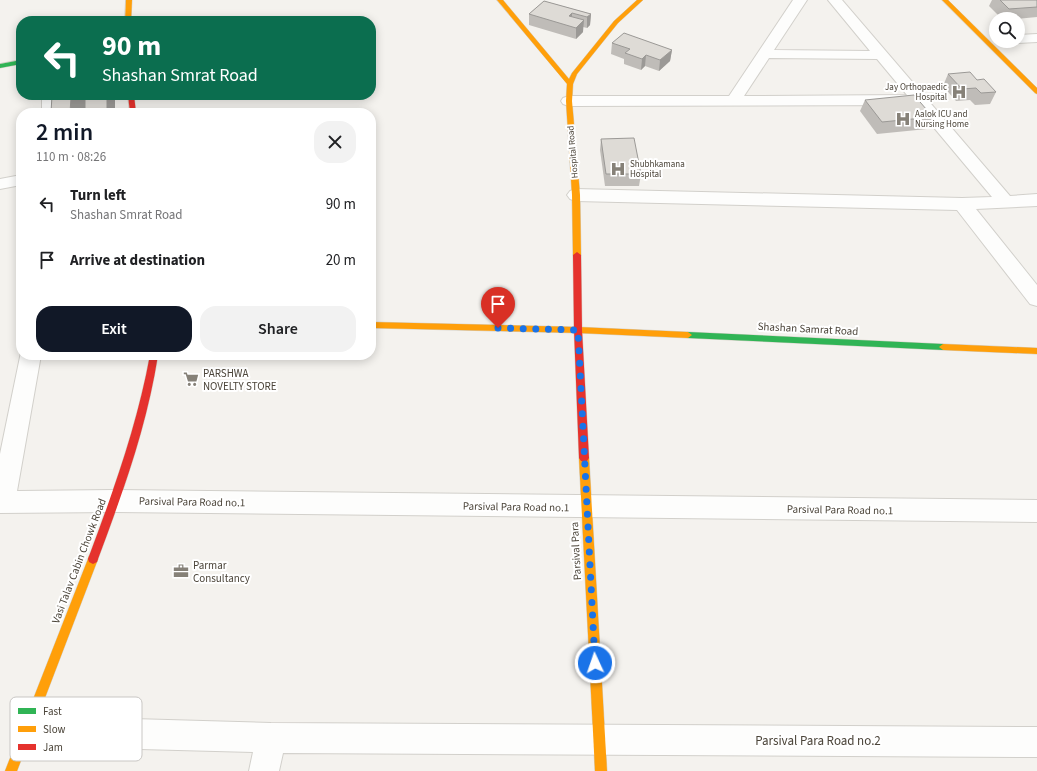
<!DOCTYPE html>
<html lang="en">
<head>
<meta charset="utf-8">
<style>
  :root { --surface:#fff; --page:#f2f2f2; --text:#202124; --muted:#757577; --accent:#111827 }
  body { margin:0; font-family:"Source Sans 3",sans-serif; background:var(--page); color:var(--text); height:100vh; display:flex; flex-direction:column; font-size:15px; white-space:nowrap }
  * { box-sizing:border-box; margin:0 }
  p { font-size:13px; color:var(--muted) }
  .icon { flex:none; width:22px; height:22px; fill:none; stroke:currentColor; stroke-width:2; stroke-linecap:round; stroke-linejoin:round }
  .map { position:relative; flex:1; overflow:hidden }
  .details { position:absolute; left:16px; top:108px; width:360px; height:252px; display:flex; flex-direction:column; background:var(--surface); border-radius:16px; box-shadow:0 2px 10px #0003 }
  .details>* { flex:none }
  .hud { position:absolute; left:16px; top:16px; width:360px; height:84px; border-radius:16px; box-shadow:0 2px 10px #0003; background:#0b6e4f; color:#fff; overflow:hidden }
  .buttons { position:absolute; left:989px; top:12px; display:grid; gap:8px }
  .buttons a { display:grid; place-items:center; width:36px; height:36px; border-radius:50%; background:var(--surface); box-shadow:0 2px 10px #0003; font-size:20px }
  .pin { position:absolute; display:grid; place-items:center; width:34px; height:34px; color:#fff; margin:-41px -17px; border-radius:50% 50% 50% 0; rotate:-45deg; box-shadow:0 0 4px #0007 }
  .pin .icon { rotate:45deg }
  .me { position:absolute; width:44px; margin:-22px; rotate:357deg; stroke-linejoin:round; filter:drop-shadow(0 0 3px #0008) }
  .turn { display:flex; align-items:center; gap:14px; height:84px; padding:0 20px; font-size:18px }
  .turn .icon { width:52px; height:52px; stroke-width:2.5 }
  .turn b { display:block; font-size:28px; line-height:34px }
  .round { display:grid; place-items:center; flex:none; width:42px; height:42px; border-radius:16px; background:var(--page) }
  .overview { display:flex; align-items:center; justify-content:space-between; height:68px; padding:0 20px }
  h1 { font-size:24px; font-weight:600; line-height:30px; color:var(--accent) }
  .cta { display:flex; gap:8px; margin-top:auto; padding:8px 20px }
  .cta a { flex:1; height:46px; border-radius:16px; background:var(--accent); color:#fff; font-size:16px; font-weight:600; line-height:46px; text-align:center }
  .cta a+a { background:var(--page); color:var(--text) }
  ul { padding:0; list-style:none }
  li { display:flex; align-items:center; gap:12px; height:56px; padding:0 20px }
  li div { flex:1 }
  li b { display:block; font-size:15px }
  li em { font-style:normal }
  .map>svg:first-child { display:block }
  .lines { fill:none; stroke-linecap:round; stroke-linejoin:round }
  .street-casing { stroke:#d2d0cb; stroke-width:2 }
  .fast-casing { stroke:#d3cfc5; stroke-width:1 }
  .slow-casing { stroke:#d3cfc5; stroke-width:1 }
  .jam-casing { stroke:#d3cfc5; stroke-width:1 }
  .street { fill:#fdfdfc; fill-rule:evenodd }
  .fast { fill:#30b455; fill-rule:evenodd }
  .slow { fill:#ff9f0a; fill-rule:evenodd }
  .jam { fill:#e5322d; fill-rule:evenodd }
  .wall { fill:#bfbcb8 }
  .shaded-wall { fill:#9b9996 }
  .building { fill:#dedbd6; stroke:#9b9996 }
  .route { stroke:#1a73e8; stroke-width:7; stroke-dasharray:0 12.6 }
  .labels { text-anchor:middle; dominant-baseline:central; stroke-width:4; stroke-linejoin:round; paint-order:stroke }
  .far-poi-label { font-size:9px; fill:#4b4439; stroke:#fff; text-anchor:start }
  .far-street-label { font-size:9px; fill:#4b4439; stroke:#fff }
  .street-label { font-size:11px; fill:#4b4439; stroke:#fff }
  .poi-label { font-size:11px; fill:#4b4439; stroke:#fff; text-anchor:start }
  .near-street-label { font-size:13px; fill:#4b4439; stroke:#fff }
  .key { fill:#fff; stroke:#c9c7c4; stroke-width:1 }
  .key-label { font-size:11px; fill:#4b4439 }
</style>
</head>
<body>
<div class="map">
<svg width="1037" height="771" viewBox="0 0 1037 771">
  <rect width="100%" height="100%" fill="#f4f2ee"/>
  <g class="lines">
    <g class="street-casing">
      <g id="street">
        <path d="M 793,0 L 807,0 L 774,50 L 870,51 L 828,0 L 842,0 L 1010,196 L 1037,194 L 1037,206 L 976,209 L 1037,285 L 1037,306 L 1030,304 L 957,210 L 576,201 L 570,199 L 567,195 L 570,191 L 576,189 L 962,198 L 992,197 L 915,105 L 569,106 L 563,104 L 561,101 L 563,98 L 569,96 L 729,96 ZM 769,58 L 877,59 L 907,95 L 744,96 Z"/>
        <polygon points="1037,34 1037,42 1018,43 1012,41 1018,41 1018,35"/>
        <rect x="42" y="95" width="16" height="18"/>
        <polygon points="21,175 21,185 0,189 0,179"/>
        <polygon points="21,352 21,355 41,355 17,491 115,490 1037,500 1037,522 115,512 0,513 0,454"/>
        <polygon points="27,716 271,723 1037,727 1037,757 283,753 279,771 249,771 253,752 27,746 16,742 12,731 16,720"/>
      </g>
    </g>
    <g class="fast-casing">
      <g id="fast">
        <polygon points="21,60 21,64 0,68 0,64"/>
        <polygon points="688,332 943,344 947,347 943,350 688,338 684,335"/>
      </g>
    </g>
    <g class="slow-casing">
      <g id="slow">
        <polygon points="126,0 132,0 131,21 125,21"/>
        <polygon points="497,0 503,0 569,79 572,73 614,21 637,0 643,0 618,23 577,74 573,84 572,101 580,195 581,255 580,257 574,257 573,255 572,195 566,101 567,84"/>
        <polygon points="942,0 948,0 1037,88 1037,94 1035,93"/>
        <polygon points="371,322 578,327 688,332 692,335 688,338 578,333 371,328"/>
        <polygon points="943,344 1037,348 1037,354 943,350 939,347"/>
        <polygon points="584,454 587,455 589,458 607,771 595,771 579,458 581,455"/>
        <polygon points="93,554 97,556 98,559 17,771 5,771 88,559 89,556"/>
      </g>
    </g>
    <g class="jam-casing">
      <g id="jam">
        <polygon points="128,95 134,95 136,113 130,113"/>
        <polygon points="577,252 581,255 582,330 589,458 587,461 584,462 581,461 579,458 574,330 573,255"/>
        <path d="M 150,355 L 158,355 C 147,426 123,492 98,559 L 97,562 L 93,564 L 89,562 L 88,559 C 113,492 137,426 150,355 Z"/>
      </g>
    </g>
    <use href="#street" class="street"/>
    <use href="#fast" class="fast"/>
    <use href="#slow" class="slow"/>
    <use href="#jam" class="jam"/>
  </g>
  <g class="wall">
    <polygon points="992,0 1037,0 1037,17 1015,19 1002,19 989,6"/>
    <polygon points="544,1 591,14 590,25 587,28 583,27 583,32 576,39 529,25 529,14"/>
    <polygon points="612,43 672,50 670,61 659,71 645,66 641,70 624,64 624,59 611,54"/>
    <polygon points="948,74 977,80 996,92 990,104 975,105 970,100 956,101 943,86"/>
    <polygon points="865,100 933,117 927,129 877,134 860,111"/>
    <polygon points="601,139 641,174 639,186 605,186 600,150"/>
  </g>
  <g class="shaded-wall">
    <polygon points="572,13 572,24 569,16"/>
    <polygon points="591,14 590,25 587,28 587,17"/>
    <polygon points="584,20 583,32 576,39 576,28"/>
    <polygon points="672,50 670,61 659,71 660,60"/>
    <polygon points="646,55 645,66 641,70 642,59"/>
    <polygon points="81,95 85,95 85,113 70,113 71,97"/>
    <polygon points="107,95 113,95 115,99 115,113 107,113"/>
  </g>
  <g class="building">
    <polygon points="1000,0 1037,0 1037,7 1009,9"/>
    <polygon points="544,1 591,14 587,17 572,13 569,16 584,20 576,28 529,14"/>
    <polygon points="624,33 672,50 660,60 646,55 642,59 625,53 630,49 612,43"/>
    <polygon points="970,72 977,80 984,79 996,92 981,93 976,88 962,89 948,74"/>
    <polygon points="52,95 81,95 71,97 70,113 51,113"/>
    <rect x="85" y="95" width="22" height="18"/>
    <polygon points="914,95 933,117 882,122 865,100"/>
    <polygon points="634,138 641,174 606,174 601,139"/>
  </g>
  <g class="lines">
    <polyline class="route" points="498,328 578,330 595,663"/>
  </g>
  <defs>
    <g id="hospital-bare" transform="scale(1.2)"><path d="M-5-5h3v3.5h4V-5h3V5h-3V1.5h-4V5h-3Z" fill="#868178" stroke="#fff" stroke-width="2.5" paint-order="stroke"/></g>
    <g id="supermarket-bare" transform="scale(1.2)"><path d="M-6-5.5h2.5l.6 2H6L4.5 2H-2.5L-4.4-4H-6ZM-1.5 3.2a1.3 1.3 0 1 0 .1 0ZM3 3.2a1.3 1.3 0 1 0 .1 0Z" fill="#868178" stroke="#fff" stroke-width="2.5" paint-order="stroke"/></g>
    <g id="office-bare" transform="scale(1.2)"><path d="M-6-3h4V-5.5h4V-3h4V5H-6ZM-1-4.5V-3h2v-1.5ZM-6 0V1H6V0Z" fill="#868178" stroke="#fff" stroke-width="2.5" paint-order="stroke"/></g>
  </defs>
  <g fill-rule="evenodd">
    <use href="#hospital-bare" x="959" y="92"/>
    <use href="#hospital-bare" x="903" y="119"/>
    <use href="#hospital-bare" x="618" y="169"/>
    <use href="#supermarket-bare" x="191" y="379"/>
    <use href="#office-bare" x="181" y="571"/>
  </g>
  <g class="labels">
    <g class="far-poi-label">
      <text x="947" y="87" text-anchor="end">Jay Orthopaedic<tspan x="947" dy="10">Hospital</tspan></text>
      <text x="915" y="114">Aalok ICU and<tspan x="915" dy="10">Nursing Home</tspan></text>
      <text x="630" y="164">Shubhkamana<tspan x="630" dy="10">Hospital</tspan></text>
    </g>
    <g class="far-street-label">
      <text transform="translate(573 152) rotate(-95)">Hospital Road</text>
    </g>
    <g class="street-label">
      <text transform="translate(808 329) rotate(3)">Shashan Samrat Road</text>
      <text transform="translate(192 502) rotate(1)">Parsival Para Road no.1</text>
      <text transform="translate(516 507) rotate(1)">Parsival Para Road no.1</text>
      <text transform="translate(840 510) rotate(1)">Parsival Para Road no.1</text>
      <text transform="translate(576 551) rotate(-93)">Parsival Para</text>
      <text transform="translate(79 561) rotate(-69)">Vasi Talav Cabin Chowk Road</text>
    </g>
    <g class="poi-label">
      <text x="203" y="373">PARSHWA<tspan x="203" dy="13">NOVELTY STORE</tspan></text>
      <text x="193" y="565">Parmar<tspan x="193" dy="13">Consultancy</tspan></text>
    </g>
    <g class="near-street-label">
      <text x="818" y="741">Parsival Para Road no.2</text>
    </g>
  </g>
  <rect x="10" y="697" width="132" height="64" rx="6" class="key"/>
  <rect x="18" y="708" width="18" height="6" fill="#30b455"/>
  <rect x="18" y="726" width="18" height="6" fill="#ff9f0a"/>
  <rect x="18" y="744" width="18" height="6" fill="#e5322d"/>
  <g class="key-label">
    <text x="43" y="715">Fast</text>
    <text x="43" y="733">Slow</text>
    <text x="43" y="751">Jam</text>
  </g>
</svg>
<div class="buttons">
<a><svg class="icon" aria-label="search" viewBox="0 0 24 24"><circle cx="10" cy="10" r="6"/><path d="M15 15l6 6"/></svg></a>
</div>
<div class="pin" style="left:498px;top:328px;background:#d93025"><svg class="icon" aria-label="arrive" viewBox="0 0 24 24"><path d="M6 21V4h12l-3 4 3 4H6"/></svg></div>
<svg class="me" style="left:595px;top:663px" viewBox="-20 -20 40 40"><circle r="17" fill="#1a73e8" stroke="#fff" stroke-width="3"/><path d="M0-11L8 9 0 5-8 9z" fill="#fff"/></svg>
<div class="hud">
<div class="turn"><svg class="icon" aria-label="left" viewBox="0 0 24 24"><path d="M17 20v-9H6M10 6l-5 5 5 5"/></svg><div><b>90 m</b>Shashan Smrat Road</div></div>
</div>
<section class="details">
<div class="overview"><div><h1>2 min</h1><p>110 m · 08:26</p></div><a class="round"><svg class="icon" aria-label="close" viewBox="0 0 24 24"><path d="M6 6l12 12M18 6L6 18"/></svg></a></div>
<ul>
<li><svg class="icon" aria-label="left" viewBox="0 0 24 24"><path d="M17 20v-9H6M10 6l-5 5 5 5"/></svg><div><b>Turn left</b><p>Shashan Smrat Road</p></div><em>90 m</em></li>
<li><svg class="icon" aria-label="arrive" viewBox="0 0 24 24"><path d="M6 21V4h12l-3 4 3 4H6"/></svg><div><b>Arrive at destination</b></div><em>20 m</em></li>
</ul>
<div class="cta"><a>Exit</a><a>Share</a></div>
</section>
</div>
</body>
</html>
